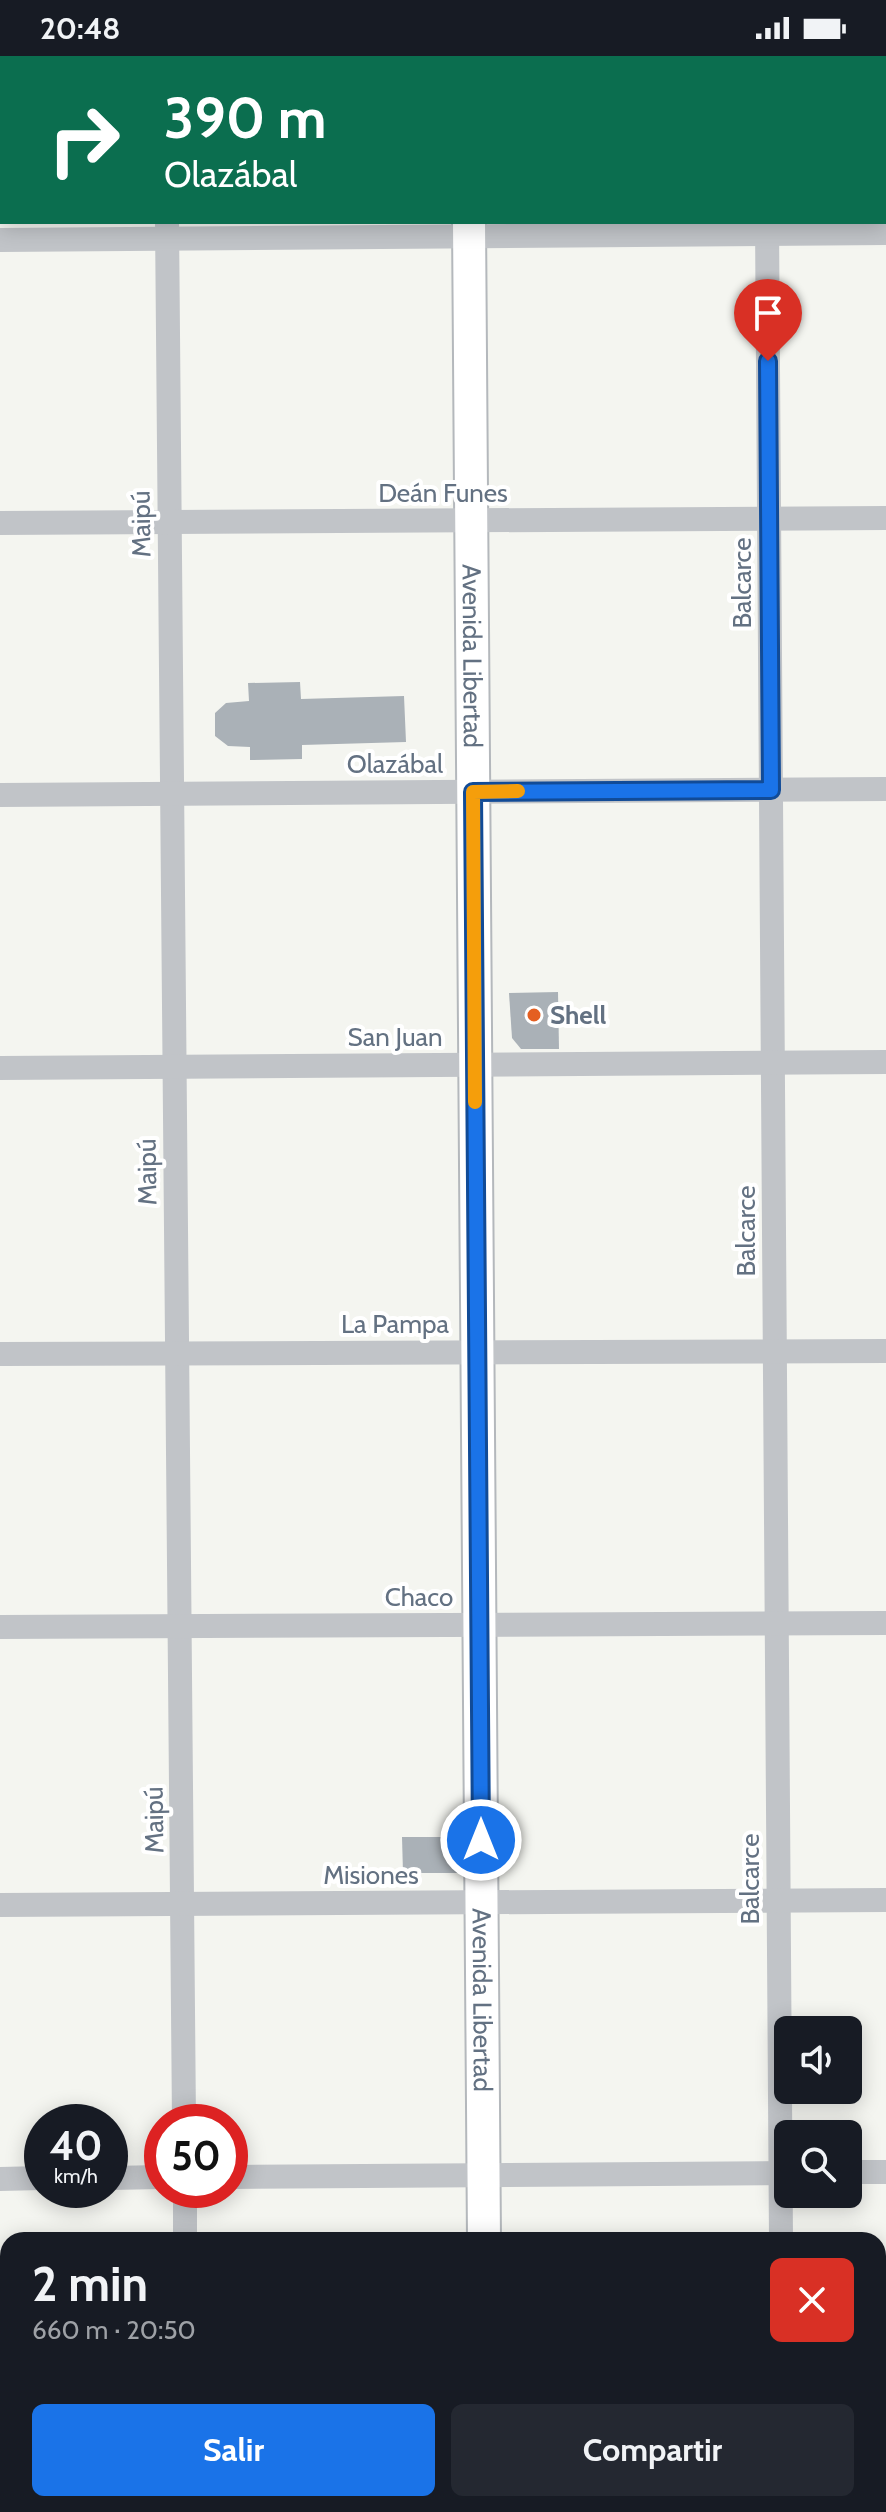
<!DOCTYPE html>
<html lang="es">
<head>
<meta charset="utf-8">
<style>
  :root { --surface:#171b24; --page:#242831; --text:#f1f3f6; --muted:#9ea1a6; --accent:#1a73e8 }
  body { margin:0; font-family:Cabin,sans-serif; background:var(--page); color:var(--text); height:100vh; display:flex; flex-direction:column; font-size:30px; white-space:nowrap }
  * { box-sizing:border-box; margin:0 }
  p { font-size:26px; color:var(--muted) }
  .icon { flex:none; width:44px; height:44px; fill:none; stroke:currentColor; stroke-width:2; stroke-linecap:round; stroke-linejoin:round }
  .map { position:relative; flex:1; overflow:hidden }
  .sheet { position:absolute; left:0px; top:2176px; width:886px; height:280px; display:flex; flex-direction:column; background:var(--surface); border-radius:24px 24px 0 0; box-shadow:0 4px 20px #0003 }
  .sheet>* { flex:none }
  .top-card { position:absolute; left:0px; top:0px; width:886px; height:168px; box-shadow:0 4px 20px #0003; background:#0b6e4f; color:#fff; overflow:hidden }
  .tools { position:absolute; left:774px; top:1960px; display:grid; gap:16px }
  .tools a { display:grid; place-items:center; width:88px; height:88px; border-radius:12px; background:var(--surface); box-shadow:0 4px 20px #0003; font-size:40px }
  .speed { position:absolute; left:24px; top:2048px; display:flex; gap:16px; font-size:40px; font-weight:700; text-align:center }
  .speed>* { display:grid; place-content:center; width:104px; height:104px; border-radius:50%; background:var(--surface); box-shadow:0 4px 20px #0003; line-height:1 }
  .speed small { font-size:20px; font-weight:400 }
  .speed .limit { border:12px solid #d22; background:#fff; color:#111 }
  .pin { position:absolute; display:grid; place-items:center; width:68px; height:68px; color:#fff; margin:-82px -34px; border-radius:50% 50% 50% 0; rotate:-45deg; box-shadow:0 0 8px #0007 }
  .pin .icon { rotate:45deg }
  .me { position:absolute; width:88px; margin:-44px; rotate:0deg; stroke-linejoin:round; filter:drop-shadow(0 0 6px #0008) }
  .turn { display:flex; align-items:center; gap:28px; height:168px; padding:0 32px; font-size:36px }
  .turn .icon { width:104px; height:104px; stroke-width:2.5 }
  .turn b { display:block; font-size:56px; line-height:68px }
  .round { display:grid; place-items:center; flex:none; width:84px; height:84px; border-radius:12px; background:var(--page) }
  .head { display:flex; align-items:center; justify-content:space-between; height:136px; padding:0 32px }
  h1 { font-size:48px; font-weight:700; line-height:60px }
  .primary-button { display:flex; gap:16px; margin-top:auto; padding:16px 32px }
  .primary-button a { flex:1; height:92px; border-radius:12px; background:var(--accent); color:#fff; font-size:32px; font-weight:700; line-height:92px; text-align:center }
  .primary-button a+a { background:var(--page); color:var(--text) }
  .status { display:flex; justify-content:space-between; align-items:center; height:56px; padding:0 40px; background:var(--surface); direction:ltr }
  .status svg { height:22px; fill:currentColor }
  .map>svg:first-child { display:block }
  .building { fill:#aab1b7 }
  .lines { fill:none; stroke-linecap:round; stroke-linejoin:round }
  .major-casing { stroke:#b4b8bc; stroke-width:36 }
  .minor { stroke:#c1c4c8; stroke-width:24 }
  .major { stroke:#fff; stroke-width:32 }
  .route-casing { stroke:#114b97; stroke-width:20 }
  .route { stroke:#1a73e8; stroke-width:14 }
  .slow { stroke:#f59e0b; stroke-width:14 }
  .poi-dot { fill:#e45f21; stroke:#fff; stroke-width:3 }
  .labels { text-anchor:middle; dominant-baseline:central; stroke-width:8; stroke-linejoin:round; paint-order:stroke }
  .street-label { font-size:26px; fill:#637182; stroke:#fff }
  .poi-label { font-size:26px; font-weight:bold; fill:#637182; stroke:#fff; text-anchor:start }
</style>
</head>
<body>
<div class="status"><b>20:48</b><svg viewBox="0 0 49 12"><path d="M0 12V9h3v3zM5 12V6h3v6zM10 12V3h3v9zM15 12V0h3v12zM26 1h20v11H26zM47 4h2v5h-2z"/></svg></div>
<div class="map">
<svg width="886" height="2456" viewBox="0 0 886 2456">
  <rect width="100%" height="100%" fill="#f4f5f0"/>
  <g class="building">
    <polygon points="300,626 301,643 404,640 406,686 302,689 302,703 250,704 250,691 228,690 215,680 215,657 226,647 249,645 248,627"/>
    <polygon points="558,936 559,993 521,993 512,982 509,937"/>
    <polygon points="402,1781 462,1781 462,1817 403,1817"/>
  </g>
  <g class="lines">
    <g class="major-casing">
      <g id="major">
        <polyline points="467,0 467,2"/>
        <path id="s1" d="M 469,166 L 484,2184"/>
        <polyline points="486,2448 486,2456"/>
      </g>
    </g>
    <g class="minor">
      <polyline points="765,0 765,2"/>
      <polyline points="169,2 169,0"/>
      <polyline points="167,166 184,2066"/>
      <polyline points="767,166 781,2184"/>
      <polyline points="0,184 886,177"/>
      <polyline points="0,467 886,462"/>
      <polyline points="0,739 886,733"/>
      <polyline points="0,1012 886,1006"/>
      <polyline points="0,1298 886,1295"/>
      <polyline points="0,1571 886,1567"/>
      <polyline points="0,1849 886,1844"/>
      <polyline points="848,2116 886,2116"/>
      <polyline points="230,2121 788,2117"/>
      <polyline points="110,2122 162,2121"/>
      <polyline points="0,2123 42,2122"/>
      <polyline points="185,2134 185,2184"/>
      <polyline points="878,2401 886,2401"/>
      <polyline points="0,2404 8,2404"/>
      <polyline points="188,2448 188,2456"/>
      <polyline points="783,2448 783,2456"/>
    </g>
    <use href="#major" class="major"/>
  </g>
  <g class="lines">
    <g class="route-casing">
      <polyline id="route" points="481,1784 473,736 771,734 768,305"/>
    </g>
    <use href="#route" class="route"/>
    <polyline class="slow" points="475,1046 473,736 518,735"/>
  </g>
  <circle class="poi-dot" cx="534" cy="959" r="8"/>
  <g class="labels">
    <g class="street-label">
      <text x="443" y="437">Deán Funes</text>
      <text transform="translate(141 468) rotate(-91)">Maipú</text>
      <text transform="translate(742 527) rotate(-90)">Balcarce</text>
      <text stroke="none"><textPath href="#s1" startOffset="434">Avenida Libertad</textPath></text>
      <text x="395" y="708">Olazábal</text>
      <text x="395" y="981">San Juan</text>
      <text transform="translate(147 1116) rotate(-91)">Maipú</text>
      <text transform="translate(746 1175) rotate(-90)">Balcarce</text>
      <text x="395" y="1268">La Pampa</text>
      <text x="419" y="1541">Chaco</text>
      <text transform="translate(154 1764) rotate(-91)">Maipú</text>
      <text x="371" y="1819">Misiones</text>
      <text transform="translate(750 1823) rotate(-90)">Balcarce</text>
      <text stroke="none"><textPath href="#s1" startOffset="1778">Avenida Libertad</textPath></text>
    </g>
    <g class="poi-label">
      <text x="550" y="959">Shell</text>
    </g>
  </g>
</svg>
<div class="tools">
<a><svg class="icon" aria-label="sound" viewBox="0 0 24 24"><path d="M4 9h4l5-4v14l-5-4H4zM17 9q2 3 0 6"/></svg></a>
<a><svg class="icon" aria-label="search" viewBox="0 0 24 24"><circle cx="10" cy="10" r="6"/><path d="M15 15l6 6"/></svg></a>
</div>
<div class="speed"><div>40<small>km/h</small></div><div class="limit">50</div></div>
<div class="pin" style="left:768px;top:305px;background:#d93025"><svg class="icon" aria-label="arrive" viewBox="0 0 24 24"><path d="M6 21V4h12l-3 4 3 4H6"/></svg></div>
<svg class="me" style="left:481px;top:1784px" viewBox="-20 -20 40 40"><circle r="17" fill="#1a73e8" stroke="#fff" stroke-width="3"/><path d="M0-11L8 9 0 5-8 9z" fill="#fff"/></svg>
<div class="top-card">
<div class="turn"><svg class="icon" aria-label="right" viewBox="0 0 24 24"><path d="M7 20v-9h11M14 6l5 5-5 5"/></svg><div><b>390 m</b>Olazábal</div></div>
</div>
<section class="sheet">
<div class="head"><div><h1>2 min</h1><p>660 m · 20:50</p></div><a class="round" style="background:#d93025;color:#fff"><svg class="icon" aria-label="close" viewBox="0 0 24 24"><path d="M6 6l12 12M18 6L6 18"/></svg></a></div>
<div class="primary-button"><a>Salir</a><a>Compartir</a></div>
</section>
</div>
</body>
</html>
